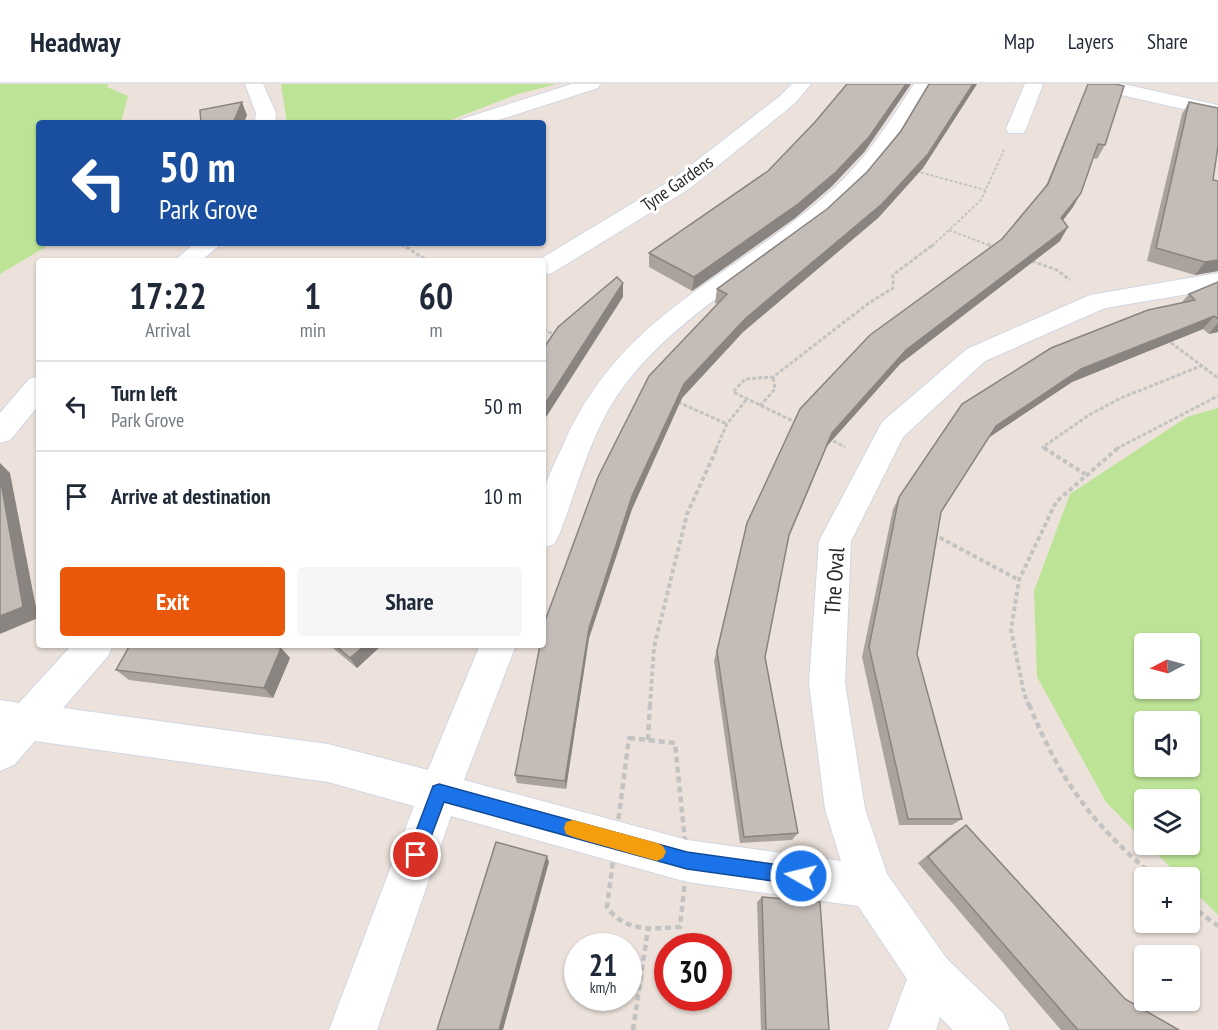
<!DOCTYPE html>
<html lang="en">
<head>
<meta charset="utf-8">
<style>
  :root { --surface:#fff; --page:#f6f6f7; --text:#1f2937; --muted:#747a83; --line:#e0e1e3; --accent:#ea580c }
  body { margin:0; font-family:"PT Sans Narrow",sans-serif; background:var(--page); color:var(--text); height:100vh; display:flex; flex-direction:column; font-size:22px; white-space:nowrap }
  * { box-sizing:border-box; margin:0 }
  p { font-size:20px; color:var(--muted) }
  .icon { flex:none; width:33px; height:33px; fill:none; stroke:currentColor; stroke-width:2; stroke-linecap:round; stroke-linejoin:round }
  .map { position:relative; flex:1; overflow:hidden }
  .side { position:absolute; left:36px; top:174px; width:510px; height:390px; display:flex; flex-direction:column; background:var(--surface); border-radius:6px; box-shadow:0 2px 4px #0004 }
  .side>* { flex:none }
  .guide { position:absolute; left:36px; top:36px; width:510px; height:126px; border-radius:6px; box-shadow:0 2px 4px #0004; background:#1a4fa0; color:#fff; overflow:hidden }
  .needle { width:39px; rotate:264deg }
  .buttons { position:absolute; left:1134px; top:549px; display:grid; gap:12px }
  .buttons a { display:grid; place-items:center; width:66px; height:66px; border-radius:6px; background:var(--surface); box-shadow:0 2px 4px #0004; font-size:30px }
  .speed { position:absolute; left:564px; top:849px; display:flex; gap:12px; font-size:30px; font-weight:700; text-align:center }
  .speed>* { display:grid; place-content:center; width:78px; height:78px; border-radius:50%; background:var(--surface); box-shadow:0 2px 4px #0004; line-height:1 }
  .speed small { font-size:15px; font-weight:400 }
  .speed .limit { border:9px solid #d22; background:#fff; color:#111 }
  .pin { position:absolute; display:grid; place-items:center; width:51px; height:51px; color:#fff; margin:-26px; border:3px solid #fff; border-radius:50%; box-shadow:0 2px 6px #0007 }
  .me { position:absolute; width:66px; margin:-33px; rotate:278deg; stroke-linejoin:round; filter:drop-shadow(0 0 4px #0008) }
  .turn { display:flex; align-items:center; gap:21px; height:126px; padding:0 24px; font-size:27px }
  .turn .icon { width:78px; height:78px; stroke-width:2.5 }
  .turn b { display:block; font-size:42px; line-height:51px }
  .eta { display:flex; justify-content:space-evenly; align-items:center; height:102px; text-align:center }
  .eta b { font-size:36px; font-weight:600; line-height:42px }
  .primary-button { display:flex; gap:12px; margin-top:auto; padding:12px 24px }
  .primary-button a { flex:1; height:69px; border-radius:6px; background:var(--accent); color:#fff; font-size:24px; font-weight:600; line-height:69px; text-align:center }
  .primary-button a+a { background:var(--page); color:var(--text) }
  ul { padding:0; list-style:none }
  li { display:flex; align-items:center; gap:18px; height:90px; padding:0 24px; border-top:2px solid var(--line) }
  li div { flex:1 }
  li b { display:block; font-size:22px }
  li em { font-style:normal }
  header { display:flex; align-items:center; gap:36px; box-sizing:border-box; height:84px; padding:0 30px; background:var(--surface); border-bottom:2px solid var(--line) }
  header strong { font-size:28px }
  nav { display:flex; gap:33px; margin-inline-start:auto; font-size:21px }
  .map>svg:first-child { display:block }
  .green { fill:#bde496; fill-rule:evenodd }
  .lines { fill:none; stroke-linecap:round; stroke-linejoin:round }
  .minor-casing { stroke:#d0d7e3; stroke-width:2 }
  .path-far3 { stroke:#c3c3c3; stroke-width:2; stroke-dasharray:3 2; stroke-linecap:butt }
  .path-far2 { stroke:#c3c3c3; stroke-width:3; stroke-dasharray:4 2; stroke-linecap:butt }
  .path-far1 { stroke:#c3c3c3; stroke-width:4; stroke-dasharray:4.5 3; stroke-linecap:butt }
  .path { stroke:#c3c3c3; stroke-width:4.5; stroke-dasharray:6 4; stroke-linecap:butt }
  .minor { fill:#fff; fill-rule:evenodd }
  .wall { fill:#a9a29d }
  .shaded-wall { fill:#898480 }
  .building { fill:#c4bcb7; stroke:#898480; stroke-width:1.5 }
  .route { fill:#1a73e8; stroke:#114b97; stroke-width:1.5 }
  .slow { fill:#f59e0b }
  .labels { text-anchor:middle; dominant-baseline:central; stroke-width:6; stroke-linejoin:round; paint-order:stroke }
  .far-street-label { font-size:18px; fill:#292929; stroke:#fff }
  .street-label { font-size:22px; fill:#292929; stroke:#fff }
</style>
</head>
<body>
<header>
<strong>Headway</strong>
<nav><a>Map</a><a>Layers</a><a>Share</a></nav>
</header>
<div class="map">
<svg width="1218" height="946" viewBox="0 0 1218 946">
  <rect width="100%" height="100%" fill="#ece2db"/>
  <g class="green">
    <polygon points="0,0 108,0 107,3 128,12 121,39 39,39 39,159 52,159 0,190"/>
    <polygon points="281,0 557,0 518,10 443,39 287,39"/>
    <path d="M 1218,324 L 1218,831 L 1190,803 L 1190,794 L 1180,793 L 1148,761 L 1190,760 L 1190,716 L 1144,716 L 1144,757 L 1106,718 L 1037,593 L 1034,507 L 1070,410 L 1187,333 ZM 1144,560 L 1190,560 L 1190,604 L 1144,604 ZM 1144,638 L 1190,638 L 1190,682 L 1144,682 Z"/>
  </g>
  <g class="lines">
    <g class="minor-casing">
      <g id="minor">
        <polygon points="245,0 263,0 276,29 275,39 255,39 256,29"/>
        <polygon points="572,0 600,0 598,4 489,39 459,39 462,35"/>
        <polygon points="792,0 811,0 794,20 689,105 552,189 543,191 543,177 537,177 673,95 780,12"/>
        <path d="M 914,0 L 932,0 C 908,40 884,81 849,113 C 779,179 687,221 627,298 C 592,342 579,400 559,451 L 554,460 L 543,464 C 543,447 540,426 543,410 C 547,393 557,375 564,359 C 623,227 734,194 834,104 C 866,75 890,37 914,0 Z"/>
        <polygon points="1025,0 1043,0 1026,45 1023,49 1009,49 1006,45"/>
        <polygon points="1089,0 1123,0 1218,21 1218,33 1091,4"/>
        <polygon points="195,159 222,159 201,177 174,177"/>
        <polygon points="1218,189 1218,205 1105,224 985,277 903,353 851,457 845,599 865,725 887,790 947,875 1003,929 1010,946 953,946 940,933 936,946 888,946 907,895 858,822 687,798 451,732 377,946 329,946 414,722 328,698 35,657 14,681 0,687 0,616 19,619 72,561 113,561 108,572 63,624 328,660 428,686 480,561 516,561 464,696 687,756 841,777 825,725 809,599 819,457 882,338 967,265 1090,211"/>
        <polygon points="39,292 39,321 10,356 0,359 0,329 29,295"/>
      </g>
    </g>
    <g class="path-far3">
      <polyline points="916,87 985,106"/>
      <polyline points="949,146 991,162"/>
      <polyline points="399,159 403,162"/>
      <polyline points="932,162 981,116 1004,66"/>
    </g>
    <g class="path-far2">
      <polyline points="401,160 428,177"/>
      <polyline points="987,160 997,164"/>
      <polyline points="1032,177 1057,186 1070,196"/>
      <polyline points="543,245 557,252"/>
      <polyline points="1166,255 1218,294"/>
      <polyline points="678,318 727,340"/>
      <polyline points="760,322 775,305 773,293"/>
      <polyline points="797,339 733,308 745,295 773,293 869,219 893,204 893,191 934,160"/>
      <polyline points="828,354 845,363"/>
      <polyline points="716,365 727,340 746,316"/>
      <polyline points="1046,365 1043,363 1089,331 1121,314 1201,282"/>
      <polyline points="1116,365 1218,312"/>
    </g>
    <g class="path-far1">
      <polyline points="1044,364 1085,390"/>
      <polyline points="933,450 1019,496"/>
      <polyline points="650,622 654,563 687,430 717,364"/>
      <polyline points="1029,622 1024,609 1011,546 1019,496 1056,418 1118,364"/>
    </g>
    <g class="path">
      <path d="M 1029,620 C 1060,697 1093,741 1156,794"/>
      <path d="M 629,654 L 675,659 L 687,777 L 680,843 C 652,845 624,848 607,823 Z"/>
      <polyline points="648,656 650,620"/>
      <polyline points="1190,821 1218,842"/>
      <polyline points="633,946 648,845"/>
    </g>
    <use href="#minor" class="minor"/>
  </g>
  <g class="wall">
    <polygon points="929,0 977,0 923,84 878,134 743,248 682,314 632,425 589,554 566,705 517,699 515,691 717,220 715,219 717,205 827,125 867,88 901,47"/>
    <polygon points="1088,0 1115,0 1105,61 1097,75 1093,74 1073,123 1063,136 1060,157 900,280 827,362 788,455 765,573 798,749 792,756 740,759 714,577 747,439 1002,155 1045,104"/>
    <polygon points="1189,18 1213,96 1218,187 1195,191 1147,177 1182,30"/>
    <polygon points="865,67 832,102 795,134 692,207 649,183 649,169"/>
    <polygon points="1218,198 1218,248 1209,250 1203,245 1072,298 988,354 941,428 917,570 962,735 952,741 899,741 862,573 893,425 899,413 1182,218 1189,210"/>
    <polygon points="329,561 382,561 357,584"/>
    <polygon points="281,564 290,574 273,614 129,596 116,586"/>
    <polygon points="966,741 1125,915 1179,946 1061,946 918,779 955,748"/>
    <polygon points="762,813 829,946 761,946 757,818"/>
  </g>
  <g class="shaded-wall">
    <polygon points="906,0 911,0 865,67 832,102 795,134 692,207 694,193"/>
    <polygon points="973,0 977,0 923,84 878,134 743,248 682,314 632,425 589,554 566,705 565,697 589,544 632,412 684,300 746,234"/>
    <polygon points="242,18 247,31 244,39 233,39"/>
    <polygon points="1081,109 1073,123 1054,148 1061,134"/>
    <polygon points="1068,143 1060,157 900,280 827,362 785,464 832,349 906,266"/>
    <polygon points="1218,176 1218,187 1195,191 1205,178"/>
    <polygon points="623,199 623,213 543,338 543,323"/>
    <polygon points="1214,232 1203,245 1072,298 988,354 996,342 1081,285"/>
    <polygon points="1218,239 1218,248 1209,250"/>
    <polygon points="0,379 10,389 38,534 0,550"/>
    <polygon points="365,561 382,561 357,584 350,574"/>
    <polygon points="281,564 290,574 273,614 264,604"/>
    <polygon points="547,772 549,778 503,946 499,946"/>
  </g>
  <g class="building">
    <polygon points="847,0 906,0 869,53 836,88 798,120 694,193 649,169 768,87 815,38"/>
    <polygon points="929,0 973,0 928,70 882,120 746,234 684,300 632,412 589,544 565,697 515,691 540,561 543,561 543,545 545,537 598,393 649,292 727,210 717,205 827,125 867,88 901,47"/>
    <polygon points="1088,0 1115,0 1124,2 1105,61 1098,60 1081,109 1061,134 1068,143 906,266 832,349 789,451 765,573 798,749 744,753 717,567 747,439 800,325 870,251 1002,155 1048,100"/>
    <polygon points="242,18 233,39 201,39 200,26"/>
    <polygon points="1189,18 1218,24 1218,62 1213,96 1218,97 1218,176 1205,178 1156,164"/>
    <polygon points="617,193 623,199 543,323 543,265 558,243"/>
    <polygon points="1218,198 1218,235 1214,232 1081,285 996,342 941,428 917,570 962,735 908,735 869,563 899,413 962,320 1051,264 1148,226 1195,216 1189,210"/>
    <polygon points="0,393 23,523 0,532"/>
    <polygon points="130,561 259,561 281,564 264,604 116,586"/>
    <polygon points="335,561 365,561 350,574"/>
    <polygon points="966,741 1125,915 1179,946 1078,946 928,773"/>
    <polygon points="496,758 547,772 499,946 437,946"/>
    <polygon points="762,813 820,818 829,946 766,946"/>
  </g>
  <polygon class="route" points="439,700 687,768 801,784 807,786 810,792 807,799 801,801 687,785 444,718 422,777 416,780 410,777 407,771 433,702"/>
  <polygon class="slow" points="573,736 657,759 663,762 666,768 663,774 657,777 573,753 566,750 564,744 566,738"/>
  <g class="labels">
    <g class="far-street-label">
      <text transform="translate(677 99) rotate(-35)">Tyne Gardens</text>
    </g>
    <g class="street-label">
      <text transform="translate(834 497) rotate(-86)">The Oval</text>
    </g>
  </g>
</svg>
<div class="buttons">
<a><svg class="needle" viewBox="-14 -14 28 28"><path d="M0-13l5 13h-10z" fill="#e53935"/><path d="M0 13l5-13h-10z" fill="#747a83"/></svg></a>
<a><svg class="icon" aria-label="sound" viewBox="0 0 24 24"><path d="M4 9h4l5-4v14l-5-4H4zM17 9q2 3 0 6"/></svg></a>
<a><svg class="icon" aria-label="layers" viewBox="0 0 24 24"><path d="M12 4l9 5-9 5-9-5zM3 14l9 5 9-5"/></svg></a>
<a>+</a>
<a>−</a>
</div>
<div class="speed"><div>21<small>km/h</small></div><div class="limit">30</div></div>
<div class="pin" style="left:416px;top:771px;background:#d93025"><svg class="icon" aria-label="arrive" viewBox="0 0 24 24"><path d="M6 21V4h12l-3 4 3 4H6"/></svg></div>
<svg class="me" style="left:801px;top:792px" viewBox="-20 -20 40 40"><circle r="17" fill="#1a73e8" stroke="#fff" stroke-width="3"/><path d="M0-11L8 9 0 5-8 9z" fill="#fff"/></svg>
<div class="guide">
<div class="turn"><svg class="icon" aria-label="left" viewBox="0 0 24 24"><path d="M17 20v-9H6M10 6l-5 5 5 5"/></svg><div><b>50 m</b>Park Grove</div></div>
</div>
<section class="side">
<div class="eta">
<div><b>17:22</b><p>Arrival</p></div>
<div><b>1</b><p>min</p></div>
<div><b>60</b><p>m</p></div>
</div>
<ul>
<li><svg class="icon" aria-label="left" viewBox="0 0 24 24"><path d="M17 20v-9H6M10 6l-5 5 5 5"/></svg><div><b>Turn left</b><p>Park Grove</p></div><em>50 m</em></li>
<li><svg class="icon" aria-label="arrive" viewBox="0 0 24 24"><path d="M6 21V4h12l-3 4 3 4H6"/></svg><div><b>Arrive at destination</b></div><em>10 m</em></li>
</ul>
<div class="primary-button"><a>Exit</a><a>Share</a></div>
</section>
</div>
</body>
</html>
